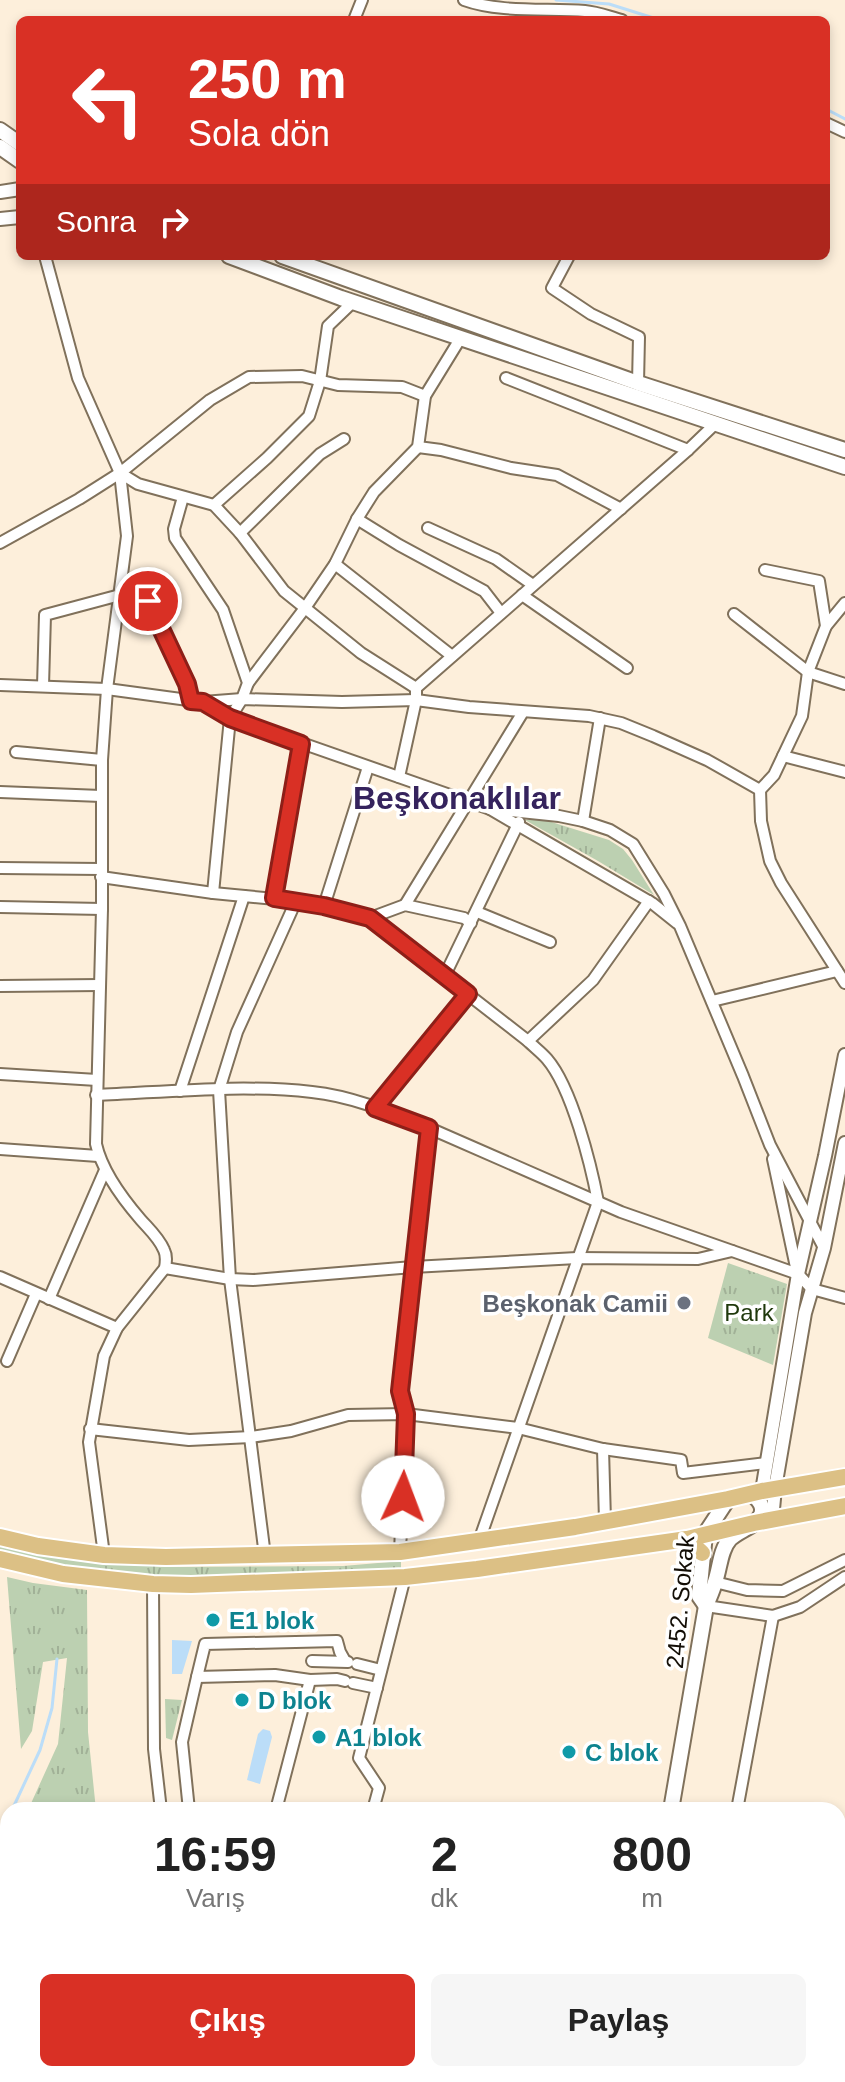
<!DOCTYPE html>
<html lang="tr">
<head>
<meta charset="utf-8">
<style>
  :root { --surface:#fff; --page:#f6f6f6; --text:#222; --muted:#767676; --accent:#d93025 }
  body { margin:0; font-family:Arial,sans-serif; background:var(--page); color:var(--text); height:100vh; display:flex; flex-direction:column; font-size:30px; white-space:nowrap }
  * { box-sizing:border-box; margin:0 }
  p { font-size:26px; color:var(--muted) }
  .icon { flex:none; width:44px; height:44px; fill:none; stroke:currentColor; stroke-width:2; stroke-linecap:round; stroke-linejoin:round }
  .map { position:relative; flex:1; overflow:hidden }
  .drawer { position:absolute; left:0px; top:1802px; width:846px; height:280px; display:flex; flex-direction:column; background:var(--surface); border-radius:24px 24px 0 0; box-shadow:0 4px 12px #0003 }
  .drawer>* { flex:none }
  .banner { position:absolute; left:16px; top:16px; width:814px; height:244px; border-radius:12px; box-shadow:0 4px 12px #0003; background:#d93025; color:#fff; overflow:hidden }
  .pin { position:absolute; display:grid; place-items:center; width:68px; height:68px; color:#fff; margin:-34px; border:4px solid #fff; border-radius:50%; box-shadow:0 2px 8px #0007 }
  .me { position:absolute; width:88px; margin:-44px; rotate:2deg; stroke-linejoin:round; filter:drop-shadow(0 0 6px #0008) }
  .turn { display:flex; align-items:center; gap:28px; height:168px; padding:0 40px; font-size:36px }
  .turn .icon { width:104px; height:104px; stroke-width:2.5 }
  .turn b { display:block; font-size:56px; line-height:68px }
  .then { display:flex; align-items:center; height:76px; padding:0 40px; background:#0003; gap:16px; font-size:30px }
  .eta { display:flex; justify-content:space-evenly; align-items:center; height:136px; text-align:center }
  .eta b { font-size:48px; font-weight:700; line-height:56px }
  .primary-button { display:flex; gap:16px; margin-top:auto; padding:16px 40px }
  .primary-button a { flex:1; height:92px; border-radius:12px; background:var(--accent); color:#fff; font-size:32px; font-weight:700; line-height:92px; text-align:center }
  .primary-button a+a { background:var(--page); color:var(--text) }
  .map>svg:first-child { display:block }
  .grass { fill:url(#grass-tufts) }
  .water { fill:#bbddf8 }
  .lines { fill:none; stroke-linecap:round; stroke-linejoin:round }
  .stream { stroke:#bbddf8; stroke-width:3 }
  .minor-casing { stroke:#80715b; stroke-width:14 }
  .tertiary-casing { stroke:#80715b; stroke-width:16 }
  .secondary-casing { stroke:#80715b; stroke-width:18 }
  .primary-casing { stroke:#fff; stroke-width:20 }
  .minor { stroke:#fff; stroke-width:10 }
  .tertiary { stroke:#fff; stroke-width:12 }
  .secondary { stroke:#fff; stroke-width:14 }
  .primary { stroke:#dcc085; stroke-width:16 }
  .route-casing { stroke:#8d1f18; stroke-width:20 }
  .route { stroke:#d93025; stroke-width:14 }
  .worship-dot { fill:#6b7280; stroke:#fff; stroke-width:3 }
  .culture-dot { fill:#0f9aa8; stroke:#fff; stroke-width:3 }
  .labels { text-anchor:middle; dominant-baseline:central; stroke-width:7; stroke-linejoin:round; paint-order:stroke }
  .worship-label { font-size:24px; font-weight:bold; fill:#5b616d; stroke:#fff; text-anchor:end }
  .park-label { font-size:24px; fill:#1f380c; stroke:#fff }
  .street-label { font-size:24px; fill:#130e06; stroke:#fff }
  .culture-label { font-size:24px; font-weight:bold; fill:#0d838f; stroke:#fff; text-anchor:start }
  .district-label { font-size:32px; font-weight:bold; fill:#35235d; stroke:#fff }
</style>
</head>
<body>
<div class="map">
<svg width="845" height="2082" viewBox="0 0 845 2082">
  <defs>
    <pattern id="grass-tufts" width="24" height="20" patternUnits="userSpaceOnUse" patternTransform="scale(2)"><rect width="24" height="20" fill="#bcd0b1"/><path d="M3 7l-1-3M5 7V3M7 7l1-3M15 17l-1-3M17 17v-4M19 17l1-3" fill="none" stroke="#a1b197"/></pattern>
  </defs>
  <rect width="100%" height="100%" fill="#fdefdb"/>
  <g class="grass">
    <polygon points="525,820 545,820 609,840 623,849 632,860 654,895 598,861"/>
    <polygon points="728,1263 787,1284 773,1365 708,1338"/>
    <polygon points="0,1544 104,1562 166,1567 343,1566 401,1561 401,1572 164,1578 63,1568 0,1553"/>
    <polygon points="7,1577 33,1583 87,1590 88,1732 96,1810 28,1810 58,1744 67,1658 43,1662 32,1731 21,1749"/>
    <polygon points="165,1699 182,1700 172,1740 166,1738"/>
    <polygon points="8,1985 8,2074 126,2074 127,2082 0,2082 0,2013"/>
  </g>
  <g class="water">
    <polygon points="172,1640 192,1641 182,1674 172,1674"/>
    <polygon points="263,1729 270,1731 272,1737 260,1784 247,1780 258,1734"/>
  </g>
  <g class="lines">
    <g class="stream">
      <polyline points="556,0 609,4 660,20"/>
      <polyline points="826,109 845,119"/>
      <polyline points="12,1810 40,1750 52,1708 57,1659"/>
      <polyline points="0,1970 8,1934 3,1893 5,1826 8,1819"/>
    </g>
    <g class="minor-casing">
      <g id="minor">
        <path d="M 464,0 C 500,13 546,8 585,11 C 597,12 610,17 622,20"/>
        <polyline points="354,20 362,0"/>
        <polyline points="826,123 845,132"/>
        <path d="M 45,256 L 78,378 L 120,473 L 127,536 L 107,689 L 102,760 L 102,909 L 96,1144 C 102,1171 122,1198 141,1220 C 149,1229 159,1238 164,1250 C 167,1256 166,1262 165,1268 L 117,1328 L 104,1356 L 89,1442 L 104,1555"/>
        <polyline points="569,256 552,288 591,314 639,337 638,383"/>
        <polyline points="506,378 688,450"/>
        <polyline points="418,447 441,450 511,468 557,475 621,509"/>
        <polyline points="120,473 138,484 214,505 240,533 284,591 361,653 416,688"/>
        <polyline points="183,497 174,529 175,538 223,610 248,683 242,699 230,718 213,893"/>
        <polyline points="214,505 267,458 309,416 320,381 328,326 353,302"/>
        <polyline points="357,519 399,545 484,591 501,613"/>
        <polyline points="428,528 496,559 533,585"/>
        <polyline points="240,533 320,454 344,439"/>
        <polyline points="0,543 79,499 120,473 210,400 249,377 302,376 338,385 402,387 425,396"/>
        <polyline points="335,564 452,656"/>
        <polyline points="765,570 819,581 826,626"/>
        <polyline points="522,595 627,668"/>
        <polyline points="734,614 808,672 845,684"/>
        <polyline points="248,683 305,608 335,564 357,519 374,492 418,447 425,396 460,339"/>
        <polyline points="0,685 107,689 203,702 242,699 342,702 416,700 469,707 589,716 621,723 653,736 707,760 760,790 761,821 770,861 781,883 845,983"/>
        <polyline points="43,686 45,615 120,595 139,593 146,598 187,684 191,701"/>
        <polyline points="205,703 230,718 490,809 652,903 677,923"/>
        <polyline points="16,752 102,760"/>
        <polyline points="783,756 845,772"/>
        <polyline points="399,777 416,700 416,688 688,450 714,425"/>
        <polyline points="760,790 774,775 802,716 808,672 826,626 845,603"/>
        <polyline points="0,792 101,796"/>
        <polyline points="490,809 559,816 583,821 610,830 633,844 664,894 680,926 743,1076 770,1145 824,1248"/>
        <polyline points="583,821 600,718"/>
        <polyline points="0,868 101,869"/>
        <path d="M 101,877 L 213,893 L 296,901 L 324,906 L 370,918 L 528,1041 C 534,1047 542,1053 547,1059 C 572,1088 591,1165 598,1202 L 479,1541"/>
        <polyline points="274,898 301,744"/>
        <polyline points="405,905 523,712"/>
        <polyline points="324,906 368,767"/>
        <polyline points="0,907 102,909"/>
        <polyline points="477,912 550,942"/>
        <polyline points="370,918 405,905 464,918 471,923"/>
        <polyline points="445,975 519,822"/>
        <polyline points="0,986 100,985"/>
        <polyline points="712,1001 837,971"/>
        <polyline points="528,1041 593,980 649,901"/>
        <polyline points="0,1074 97,1080"/>
        <polyline points="180,1091 244,896"/>
        <path d="M 96,1095 C 167,1092 241,1084 312,1092 C 352,1096 392,1113 429,1128 L 621,1212 L 798,1274 L 812,1289 L 845,1298"/>
        <polyline points="375,1108 468,994"/>
        <polyline points="0,1149 98,1156"/>
        <polyline points="773,1159 797,1272"/>
        <polyline points="165,1268 230,1279 253,1280 413,1267 577,1258 698,1259 732,1251"/>
        <polyline points="0,1277 117,1328"/>
        <polyline points="49,1299 105,1170"/>
        <polyline points="7,1361 36,1294"/>
        <polyline points="90,1429 189,1440 251,1437 291,1431 348,1415 406,1414 518,1428 603,1449 681,1460 683,1473 766,1463"/>
        <polyline points="603,1449 605,1521"/>
        <polyline points="400,1552 406,1414 400,1391 429,1128"/>
        <polyline points="265,1556 230,1279 219,1090 237,1032 296,901"/>
        <polyline points="715,1582 747,1590 783,1591 845,1560"/>
        <polyline points="153,1584 154,1749 161,1810"/>
        <polyline points="706,1606 773,1616 800,1607 845,1577"/>
        <polyline points="312,1661 348,1662"/>
        <polyline points="357,1664 381,1670"/>
        <polyline points="345,1681 337,1679 310,1680 275,1675 197,1677 205,1644 337,1641 340,1652 345,1661"/>
        <polyline points="353,1683 377,1688"/>
        <polyline points="189,1810 182,1742 197,1677"/>
        <polyline points="276,1810 310,1680"/>
        <polyline points="373,1810 379,1788 359,1758 405,1577"/>
        <polyline points="737,1810 773,1616"/>
        <polyline points="838,1902 845,1864"/>
        <polyline points="194,2074 195,2082"/>
        <polyline points="276,2082 278,2074"/>
        <polyline points="686,2082 688,2074"/>
        <polyline points="806,2082 807,2074"/>
      </g>
    </g>
    <g class="tertiary-casing">
      <g id="tertiary">
        <polyline points="0,192 20,189"/>
        <polyline points="0,219 20,217"/>
        <polyline points="762,1491 798,1274 825,1156 845,1055"/>
        <polyline points="772,1520 775,1488 805,1313 824,1248 845,1143"/>
      </g>
    </g>
    <g class="secondary-casing">
      <g id="secondary">
        <polyline points="0,130 20,144"/>
        <polyline points="0,147 20,161"/>
        <polyline points="229,256 341,298 845,467"/>
        <polyline points="282,256 638,383 845,450"/>
        <polyline points="706,1606 699,1596 705,1534 728,1499"/>
        <path d="M 671,1810 L 706,1606 C 709,1598 713,1590 715,1582 C 720,1568 720,1550 730,1539 C 739,1530 755,1527 761,1515 C 765,1505 757,1499 751,1493"/>
        <polyline points="618,2082 620,2074"/>
      </g>
    </g>
    <g class="primary-casing">
      <g id="primary">
        <polyline points="0,1537 38,1546 104,1555 166,1557 400,1552 575,1527 728,1499 762,1491 845,1477"/>
        <polyline points="687,1539 702,1553"/>
        <polyline points="0,1559 63,1574 153,1584 191,1585 405,1577 477,1569 687,1539 754,1523 845,1506"/>
      </g>
    </g>
    <use href="#minor" class="minor"/>
    <use href="#tertiary" class="tertiary"/>
    <use href="#secondary" class="secondary"/>
    <use href="#primary" class="primary"/>
  </g>
  <g class="lines">
    <g class="route-casing">
      <polyline id="route" points="148,601 187,684 191,701 203,702 230,718 301,744 274,898 324,906 370,918 468,994 375,1108 429,1128 400,1391 406,1414 403,1497"/>
    </g>
    <use href="#route" class="route"/>
  </g>
  <circle class="worship-dot" cx="684" cy="1303" r="8"/>
  <g class="culture-dot">
    <circle cx="213" cy="1620" r="8"/>
    <circle cx="242" cy="1700" r="8"/>
    <circle cx="319" cy="1737" r="8"/>
    <circle cx="569" cy="1752" r="8"/>
  </g>
  <g class="labels">
    <g class="worship-label">
      <text x="668" y="1303">Beşkonak Camii</text>
    </g>
    <g class="park-label">
      <text x="749" y="1312">Park</text>
    </g>
    <g class="street-label">
      <text transform="translate(680 1602) rotate(-85)">2452. Sokak</text>
    </g>
    <g class="culture-label">
      <text x="229" y="1620">E1 blok</text>
      <text x="258" y="1700">D blok</text>
      <text x="335" y="1737">A1 blok</text>
      <text x="585" y="1752">C blok</text>
    </g>
    <g class="district-label">
      <text x="457" y="798">Beşkonaklılar</text>
    </g>
  </g>
</svg>
<div class="pin" style="left:148px;top:601px;background:#d93025"><svg class="icon" aria-label="arrive" viewBox="0 0 24 24"><path d="M6 21V4h12l-3 4 3 4H6"/></svg></div>
<svg class="me" style="left:403px;top:1497px" viewBox="-20 -20 40 40"><circle r="19" fill="#fff"/><path d="M0-13L10 11 0 6-10 11z" fill="#d93025"/></svg>
<div class="banner">
<div class="turn"><svg class="icon" aria-label="left" viewBox="0 0 24 24"><path d="M17 20v-9H6M10 6l-5 5 5 5"/></svg><div><b>250 m</b>Sola dön</div></div>
<div class="then">Sonra<svg class="icon" aria-label="right" viewBox="0 0 24 24"><path d="M7 20v-9h11M14 6l5 5-5 5"/></svg></div>
</div>
<section class="drawer">
<div class="eta">
<div><b>16:59</b><p>Varış</p></div>
<div><b>2</b><p>dk</p></div>
<div><b>800</b><p>m</p></div>
</div>
<div class="primary-button"><a>Çıkış</a><a>Paylaş</a></div>
</section>
</div>
</body>
</html>
